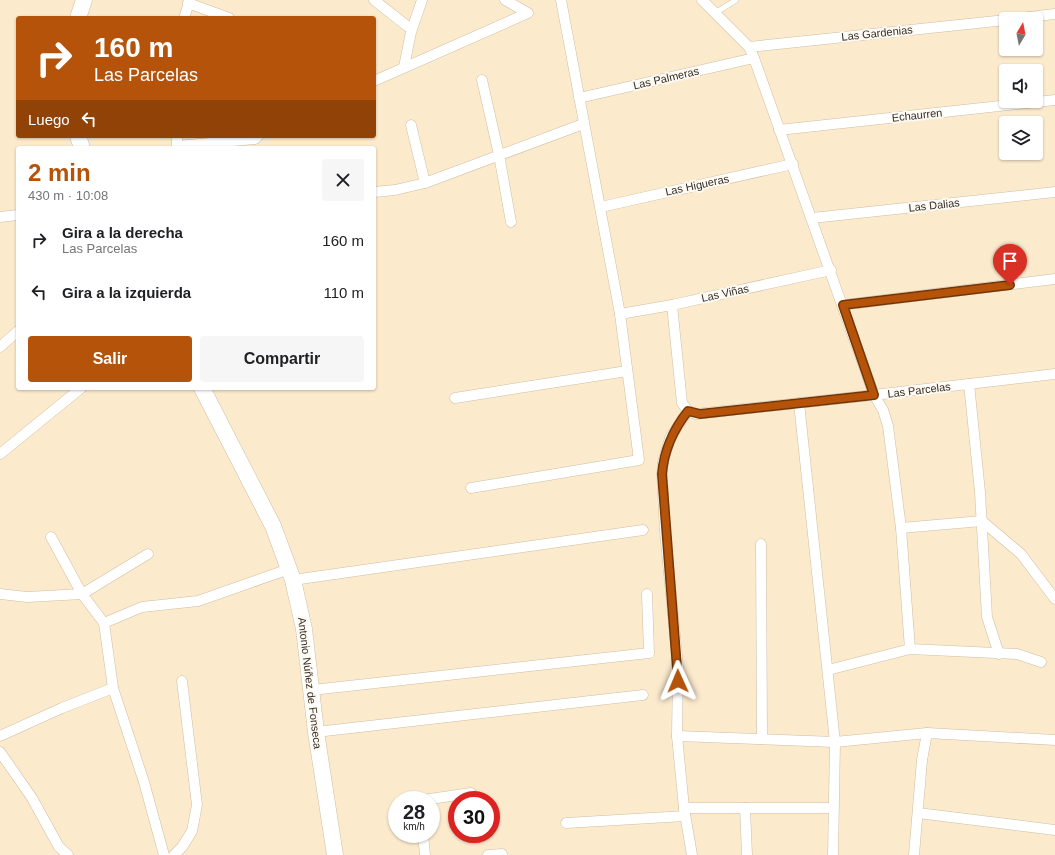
<!DOCTYPE html>
<html lang="es">
<head>
<meta charset="utf-8">
<style>
  :root { --surface:#fff; --page:#f6f6f6; --text:#202124; --muted:#757577; --accent:#b45309 }
  body { margin:0; font-family:Helvetica,sans-serif; background:var(--page); color:var(--text); height:100vh; display:flex; flex-direction:column; font-size:15px; white-space:nowrap }
  * { box-sizing:border-box; margin:0 }
  p { font-size:13px; color:var(--muted) }
  .icon { flex:none; width:22px; height:22px; fill:none; stroke:currentColor; stroke-width:2; stroke-linecap:round; stroke-linejoin:round }
  .map { position:relative; flex:1; overflow:hidden }
  .sheet { position:absolute; left:16px; top:146px; width:360px; height:244px; display:flex; flex-direction:column; background:var(--surface); border-radius:4px; box-shadow:0 1px 3px #0004 }
  .sheet>* { flex:none }
  .banner { position:absolute; left:16px; top:16px; width:360px; height:122px; border-radius:4px; box-shadow:0 1px 3px #0004; background:#b45309; color:#fff; overflow:hidden }
  .needle { width:26px; rotate:10deg }
  .buttons { position:absolute; left:999px; top:12px; display:grid; gap:8px }
  .buttons a { display:grid; place-items:center; width:44px; height:44px; border-radius:4px; background:var(--surface); box-shadow:0 1px 3px #0004; font-size:20px }
  .speed { position:absolute; left:388px; top:791px; display:flex; gap:8px; font-size:20px; font-weight:700; text-align:center }
  .speed>* { display:grid; place-content:center; width:52px; height:52px; border-radius:50%; background:var(--surface); box-shadow:0 1px 3px #0004; line-height:1 }
  .speed small { font-size:10px; font-weight:400 }
  .speed .limit { border:6px solid #d22; background:#fff; color:#111 }
  .pin { position:absolute; display:grid; place-items:center; width:34px; height:34px; color:#fff; margin:-41px -17px; border-radius:50% 50% 50% 0; rotate:-45deg; box-shadow:0 0 4px #0007 }
  .pin .icon { rotate:45deg }
  .me { position:absolute; width:44px; margin:-22px; rotate:359deg; stroke-linejoin:round; filter:drop-shadow(0 0 3px #0008) }
  .turn { display:flex; align-items:center; gap:14px; height:84px; padding:0 12px; font-size:18px }
  .turn .icon { width:52px; height:52px; stroke-width:2.5 }
  .turn b { display:block; font-size:28px; line-height:34px }
  .then { display:flex; align-items:center; height:38px; padding:0 12px; background:#0003; gap:8px; font-size:15px }
  .round { display:grid; place-items:center; flex:none; width:42px; height:42px; border-radius:4px; background:var(--page) }
  .head { display:flex; align-items:center; justify-content:space-between; height:68px; padding:0 12px }
  h1 { font-size:24px; font-weight:600; line-height:30px; color:var(--accent) }
  .button { display:flex; gap:8px; margin-top:auto; padding:8px 12px }
  .button a { flex:1; height:46px; border-radius:4px; background:var(--accent); color:#fff; font-size:16px; font-weight:600; line-height:46px; text-align:center }
  .button a+a { background:var(--page); color:var(--text) }
  ul { padding:0; list-style:none }
  li { display:flex; align-items:center; gap:12px; height:52px; padding:0 12px }
  li div { flex:1 }
  li b { display:block; font-size:15px }
  li em { font-style:normal }
  .map>svg:first-child { display:block }
  .lines { fill:none; stroke-linecap:round; stroke-linejoin:round }
  .lane-casing { stroke:#cfbea2; stroke-width:6 }
  .street-casing { stroke:#cfbea2; stroke-width:11 }
  .primary-casing { stroke:#cfbea2; stroke-width:17 }
  .lane { stroke:#fff; stroke-width:5 }
  .street { stroke:#fff; stroke-width:10 }
  .primary { stroke:#fff; stroke-width:16 }
  .route-casing { stroke:#753606; stroke-width:10 }
  .route { stroke:#b45309; stroke-width:7 }
  .labels { text-anchor:middle; dominant-baseline:central; stroke-width:4; stroke-linejoin:round; paint-order:stroke }
  .street-label { font-size:11px; fill:#352e23; stroke:#fdf9f3 }
</style>
</head>
<body>
<div class="map">
<svg width="1055" height="855" viewBox="0 0 1055 855">
  <rect width="100%" height="100%" fill="#fceacd"/>
  <g class="lines">
    <g class="lane-casing">
      <polyline id="lane" points="715,13 736,0"/>
    </g>
    <g class="street-casing">
      <g id="street">
        <polyline points="374,0 407,26"/>
        <polyline points="702,0 749,47 754,58 874,395 883,410 888,426 901,528 910,649"/>
        <polyline points="188,3 229,18"/>
        <polyline points="184,18 190,0"/>
        <polyline points="1012,19 1055,14"/>
        <polyline points="749,47 1006,20"/>
        <polyline points="404,67 411,32 422,0"/>
        <polyline points="482,80 499,155 511,222"/>
        <polyline points="374,81 528,13 505,0"/>
        <polyline points="579,98 754,58"/>
        <polyline points="411,125 425,183"/>
        <polyline points="779,130 1055,100"/>
        <polyline points="177,136 177,146 255,139 258,136"/>
        <polyline points="374,192 395,190 425,183 583,124"/>
        <polyline points="601,207 793,164"/>
        <polyline points="0,217 18,215"/>
        <polyline points="812,218 1055,192"/>
        <polyline points="672,305 682,403 688,411 696,414 874,395 1055,374"/>
        <polyline points="843,305 1055,279"/>
        <polyline points="620,314 672,305 831,270"/>
        <polyline points="0,347 18,331"/>
        <polyline points="969,384 980,492 987,617 999,654"/>
        <polyline points="455,398 627,371"/>
        <polyline points="799,403 835,742 833,855"/>
        <polyline points="688,411 670,438 663,462 662,474 665,531 678,667 677,736 684,808 692,855"/>
        <polyline points="0,454 81,388"/>
        <polyline points="471,488 639,460 620,314 561,0"/>
        <polyline points="901,528 982,521 1021,554 1055,599"/>
        <polyline points="51,537 82,594 104,623 113,688 144,782 164,855"/>
        <polyline points="761,544 762,739"/>
        <polyline points="293,580 643,530"/>
        <polyline points="0,594 27,597 82,594 148,554"/>
        <polyline points="104,623 142,607 198,601 289,569"/>
        <polyline points="828,670 910,649 1017,654 1041,662"/>
        <polyline points="312,690 649,653 647,594"/>
        <polyline points="316,732 643,695"/>
        <polyline points="0,736 62,708 113,688"/>
        <polyline points="677,736 835,742 927,733 1055,740"/>
        <polyline points="0,752 32,798 59,847 68,855"/>
        <polyline points="423,800 471,793"/>
        <polyline points="684,808 833,808"/>
        <polyline points="745,808 747,855"/>
        <polyline points="918,813 1055,830"/>
        <polyline points="566,823 685,816"/>
        <polyline points="423,834 425,855"/>
        <polyline points="174,855 182,847 192,831 197,805 182,681"/>
        <polyline points="488,855 502,854"/>
        <polyline points="914,855 922,760 927,733"/>
      </g>
    </g>
    <g class="primary-casing">
      <g id="primary">
        <polyline points="78,18 84,0"/>
        <polyline points="78,136 82,148"/>
        <polyline points="202,388 273,526 293,580 304,629 316,732 335,855"/>
      </g>
    </g>
    <use href="#lane" class="lane"/>
    <use href="#street" class="street"/>
    <use href="#primary" class="primary"/>
  </g>
  <g class="lines">
    <g class="route-casing">
      <path id="route" d="M 678,681 L 662,474 C 664,450 673,430 688,411 L 700,414 L 874,395 L 843,305 L 1010,285"/>
    </g>
    <use href="#route" class="route"/>
  </g>
  <g class="labels">
    <g class="street-label">
      <text transform="translate(877 33) rotate(-6)">Las Gardenias</text>
      <text transform="translate(666 78) rotate(-13)">Las Palmeras</text>
      <text transform="translate(917 115) rotate(-6)">Echaurren</text>
      <text transform="translate(697 185) rotate(-12)">Las Higueras</text>
      <text transform="translate(934 205) rotate(-6)">Las Dalias</text>
      <text transform="translate(725 293) rotate(-12)">Las Viñas</text>
      <text transform="translate(919 390) rotate(-7)">Las Parcelas</text>
      <text transform="translate(310 683) rotate(83)">Antonio Núñez de Fonseca</text>
    </g>
  </g>
</svg>
<div class="buttons">
<a><svg class="needle" viewBox="-14 -14 28 28"><path d="M0-13l5 13h-10z" fill="#e53935"/><path d="M0 13l5-13h-10z" fill="#757577"/></svg></a>
<a><svg class="icon" aria-label="sound" viewBox="0 0 24 24"><path d="M4 9h4l5-4v14l-5-4H4zM17 9q2 3 0 6"/></svg></a>
<a><svg class="icon" aria-label="layers" viewBox="0 0 24 24"><path d="M12 4l9 5-9 5-9-5zM3 14l9 5 9-5"/></svg></a>
</div>
<div class="speed"><div>28<small>km/h</small></div><div class="limit">30</div></div>
<div class="pin" style="left:1010px;top:285px;background:#d93025"><svg class="icon" aria-label="arrive" viewBox="0 0 24 24"><path d="M6 21V4h12l-3 4 3 4H6"/></svg></div>
<svg class="me" style="left:678px;top:681px" viewBox="-20 -20 40 40"><path d="M0-17L14 15 0 8-14 15z" fill="#b45309" stroke="#fff" stroke-width="4"/></svg>
<div class="banner">
<div class="turn"><svg class="icon" aria-label="right" viewBox="0 0 24 24"><path d="M7 20v-9h11M14 6l5 5-5 5"/></svg><div><b>160 m</b>Las Parcelas</div></div>
<div class="then">Luego<svg class="icon" aria-label="left" viewBox="0 0 24 24"><path d="M17 20v-9H6M10 6l-5 5 5 5"/></svg></div>
</div>
<section class="sheet">
<div class="head"><div><h1>2 min</h1><p>430 m · 10:08</p></div><a class="round"><svg class="icon" aria-label="close" viewBox="0 0 24 24"><path d="M6 6l12 12M18 6L6 18"/></svg></a></div>
<ul>
<li><svg class="icon" aria-label="right" viewBox="0 0 24 24"><path d="M7 20v-9h11M14 6l5 5-5 5"/></svg><div><b>Gira a la derecha</b><p>Las Parcelas</p></div><em>160 m</em></li>
<li><svg class="icon" aria-label="left" viewBox="0 0 24 24"><path d="M17 20v-9H6M10 6l-5 5 5 5"/></svg><div><b>Gira a la izquierda</b></div><em>110 m</em></li>
</ul>
<div class="button"><a>Salir</a><a>Compartir</a></div>
</section>
</div>
</body>
</html>
